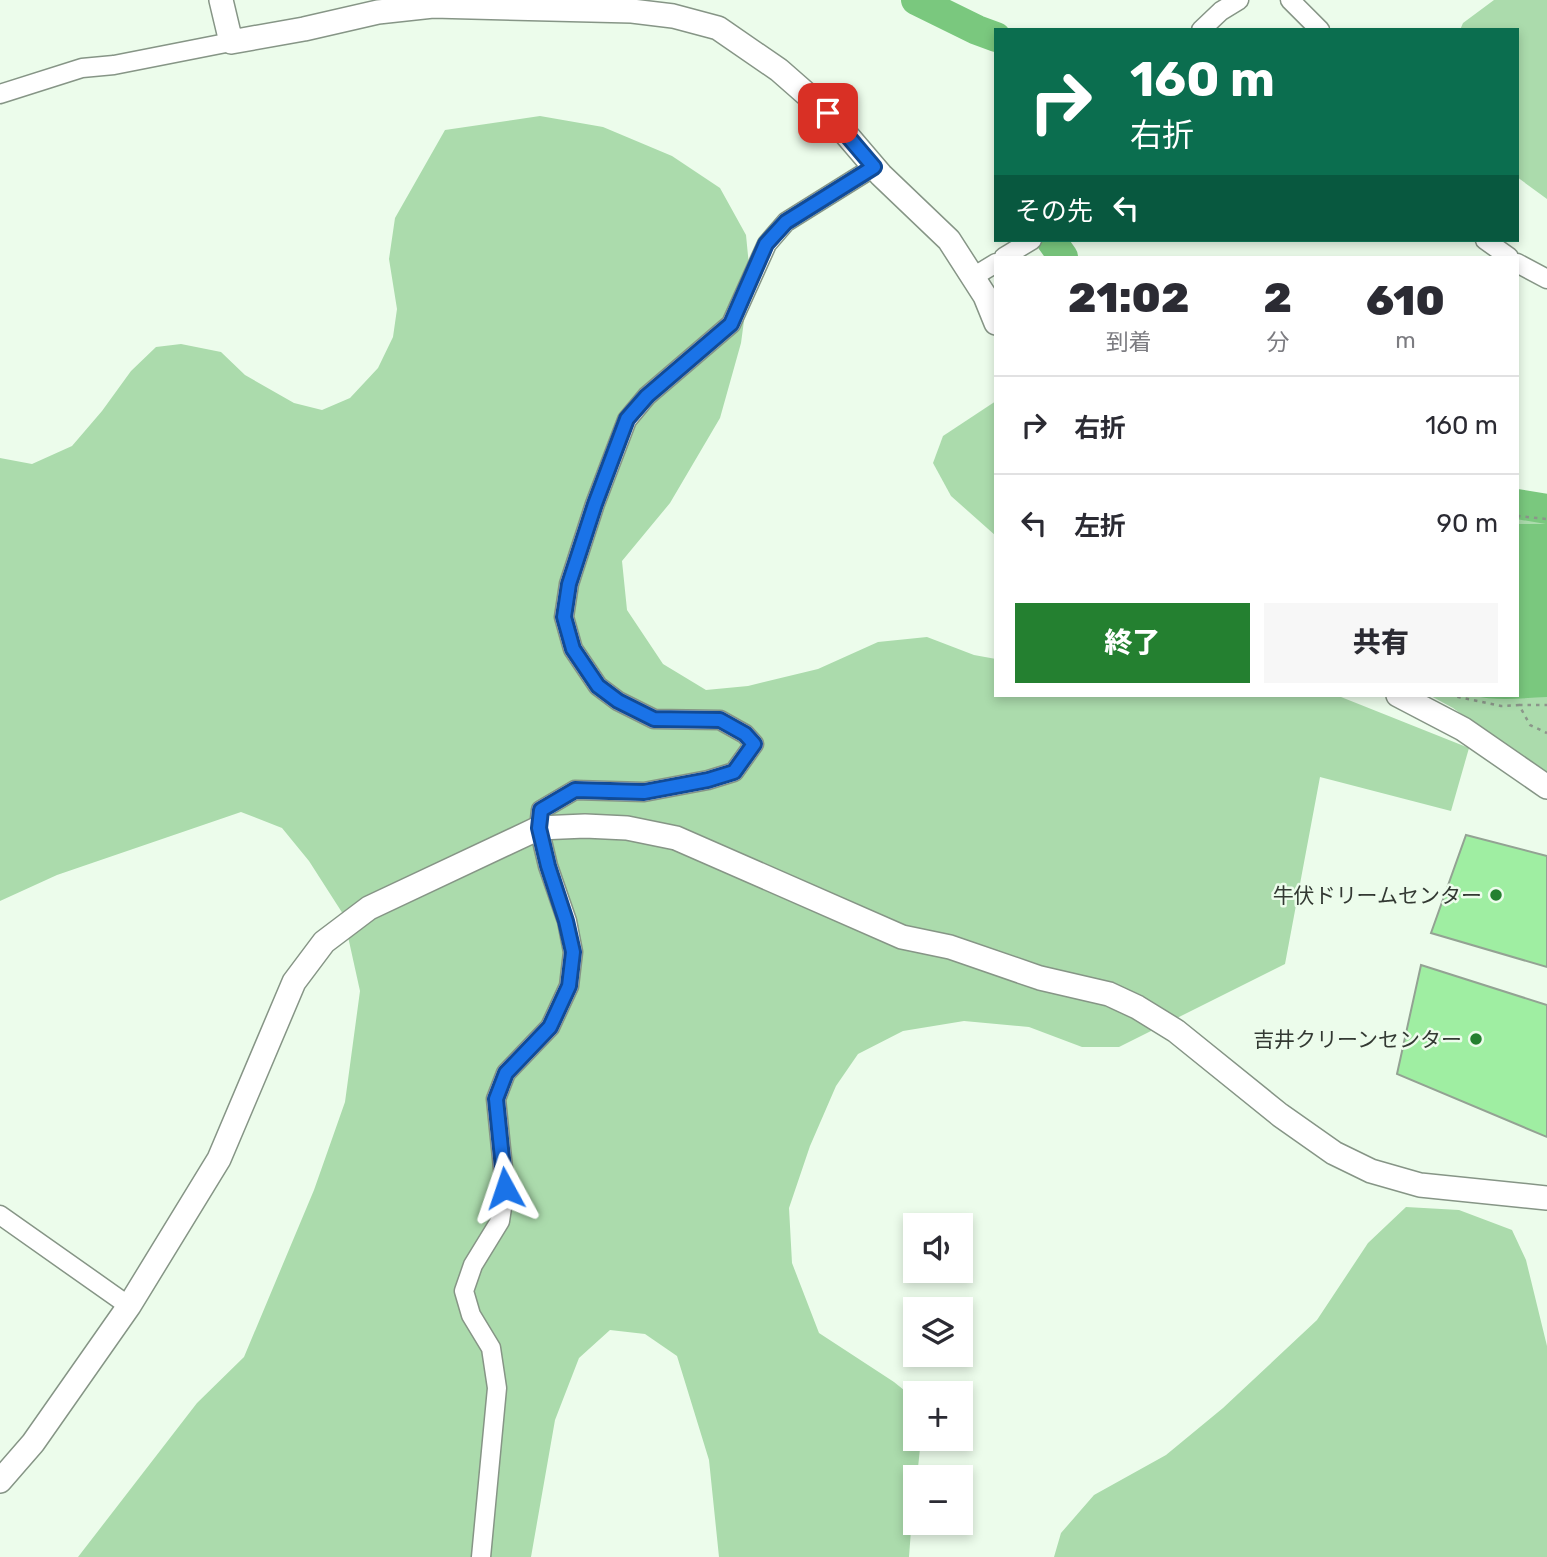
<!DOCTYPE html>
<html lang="ja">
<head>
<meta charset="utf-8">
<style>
  :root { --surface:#fff; --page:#f7f7f7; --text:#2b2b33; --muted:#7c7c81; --line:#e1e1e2; --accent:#248030 }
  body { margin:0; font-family:Rubik,"Noto Sans JP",sans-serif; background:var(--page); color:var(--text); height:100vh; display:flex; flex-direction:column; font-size:26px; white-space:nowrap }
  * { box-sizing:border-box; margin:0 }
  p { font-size:23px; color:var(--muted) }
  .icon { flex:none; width:38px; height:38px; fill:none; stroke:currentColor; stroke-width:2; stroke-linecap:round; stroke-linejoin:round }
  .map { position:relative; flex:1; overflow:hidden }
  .side { position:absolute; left:994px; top:256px; width:525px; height:441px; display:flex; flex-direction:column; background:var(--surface); border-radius:0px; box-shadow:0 4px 10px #0003 }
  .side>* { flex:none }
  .hud { position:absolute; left:994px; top:28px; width:525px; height:214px; border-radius:0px; box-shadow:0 4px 10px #0003; background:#0b6e4f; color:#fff; overflow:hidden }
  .fabs { position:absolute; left:903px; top:1213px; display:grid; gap:14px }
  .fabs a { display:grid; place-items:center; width:70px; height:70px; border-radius:0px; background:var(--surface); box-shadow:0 4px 10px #0003; font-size:35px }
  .pin { position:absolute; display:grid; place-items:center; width:60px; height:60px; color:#fff; margin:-30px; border-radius:14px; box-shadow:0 4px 10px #0006 }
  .me { position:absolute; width:77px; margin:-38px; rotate:355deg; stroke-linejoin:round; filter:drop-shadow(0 0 5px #0008) }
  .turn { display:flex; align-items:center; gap:24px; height:147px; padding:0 21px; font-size:32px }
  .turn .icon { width:91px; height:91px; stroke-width:2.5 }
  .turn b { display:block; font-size:49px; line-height:60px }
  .then { display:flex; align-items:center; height:66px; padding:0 21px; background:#0003; gap:14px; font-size:26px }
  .eta { display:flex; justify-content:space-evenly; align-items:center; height:119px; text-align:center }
  .eta b { font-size:42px; font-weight:800; line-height:49px }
  .action { display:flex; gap:14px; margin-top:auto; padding:14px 21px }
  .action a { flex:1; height:80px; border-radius:0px; background:var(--accent); color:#fff; font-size:28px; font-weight:800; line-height:80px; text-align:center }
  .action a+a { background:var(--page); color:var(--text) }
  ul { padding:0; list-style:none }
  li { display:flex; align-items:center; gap:21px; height:98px; padding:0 21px; border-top:2px solid var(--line) }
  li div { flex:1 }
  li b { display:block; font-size:26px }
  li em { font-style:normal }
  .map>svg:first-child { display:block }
  .green { fill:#abdbac }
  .water { fill:#7ac87e }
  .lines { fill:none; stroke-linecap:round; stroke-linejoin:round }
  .river { stroke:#7ac87e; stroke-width:30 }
  .building { fill:#9feea2; stroke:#93a293; stroke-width:2 }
  .minor-casing { stroke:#869586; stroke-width:21 }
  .tertiary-casing { stroke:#869586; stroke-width:26 }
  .path { stroke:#8b968a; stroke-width:2.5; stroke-dasharray:3.5 5; stroke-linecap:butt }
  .minor { stroke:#fff; stroke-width:18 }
  .tertiary { stroke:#fff; stroke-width:23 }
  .route-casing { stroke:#114b97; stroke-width:18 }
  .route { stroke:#1a73e8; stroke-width:12 }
  .poi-dot { fill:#248030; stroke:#ecfceb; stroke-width:2.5 }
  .labels { text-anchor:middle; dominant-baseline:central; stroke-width:5; stroke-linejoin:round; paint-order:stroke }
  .poi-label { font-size:21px; fill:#333933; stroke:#ecfceb; text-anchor:end }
</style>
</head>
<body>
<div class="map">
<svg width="1547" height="1557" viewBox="0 0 1547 1557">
  <rect width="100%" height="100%" fill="#ecfceb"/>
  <g class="green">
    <polygon points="1494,0 1547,0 1547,199 1517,177 1517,30 1460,30 1463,23"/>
    <polygon points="540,116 603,127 672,156 720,188 746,235 750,276 741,343 720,418 670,503 622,561 627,610 663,664 706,690 748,686 818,669 878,642 927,637 974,655 996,659 996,695 1336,695 1469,748 1451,811 1320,777 1285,964 1119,1047 1082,1047 1029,1027 964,1021 903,1031 858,1054 836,1086 810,1146 789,1208 792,1263 819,1333 894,1382 915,1399 915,1438 921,1439 917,1477 915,1477 909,1557 719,1557 709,1460 677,1356 645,1334 610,1330 579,1358 555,1420 531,1557 78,1557 197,1403 244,1357 314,1190 345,1102 360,991 343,914 309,861 282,828 241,812 57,875 0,901 0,458 32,464 72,446 102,411 131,371 156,347 181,344 221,352 245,375 294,403 322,410 350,398 378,368 393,337 397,309 389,259 395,218 445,130"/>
    <polygon points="996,401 996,536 951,496 933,463 943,436"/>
    <polygon points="1517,511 1547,513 1547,776 1453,708 1429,695 1517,695"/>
    <polygon points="1406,1207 1459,1210 1512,1230 1526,1260 1547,1346 1547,1557 1054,1557 1061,1533 1094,1495 1166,1455 1223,1408 1317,1320 1368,1243"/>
  </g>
  <path class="water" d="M 1517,524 L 1547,524 L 1547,697 C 1522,698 1496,702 1472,695 L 1517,695 Z"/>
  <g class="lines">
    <g class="river">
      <polyline points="916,0 977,30 996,37"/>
      <polyline points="1051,240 1063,257"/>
      <polyline points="1517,504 1547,509"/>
    </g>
  </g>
  <g class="building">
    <polygon points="1466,835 1547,856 1547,967 1431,933"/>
    <polygon points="1421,965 1547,1005 1547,1137 1397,1074"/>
  </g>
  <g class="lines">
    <g class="minor-casing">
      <g id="minor">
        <polyline points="1290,0 1320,30"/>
        <polyline points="1201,30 1221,11 1239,0"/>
        <polyline points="0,94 82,68 114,65 231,42"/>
        <polyline points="1485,240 1509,257"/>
        <polyline points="1004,257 1032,240"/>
        <polyline points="1517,263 1547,279"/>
        <polyline points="973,277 996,263"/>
        <polyline points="0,1215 129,1306"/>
        <polyline points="481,1557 497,1388 491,1348 471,1315 464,1291 473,1265 500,1221 505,1188 496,1099 506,1073 550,1027 569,986 573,952 567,921 548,866 539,828 541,810 575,790 644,792 708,780 734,772 754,744 745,734 720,720 654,719 618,701 598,686 573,649 564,617 569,584 595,504 627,420 647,396 731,324 767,244 786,222 874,167"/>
      </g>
    </g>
    <g class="tertiary-casing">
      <g id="tertiary">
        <polyline points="221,0 231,42 304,29 378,12 433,6 632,11 673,16 718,28 779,70 828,113 881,175 949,240 985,296 996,323"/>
        <polyline points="1398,695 1463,729 1547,787"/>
        <polyline points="0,1481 33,1443 129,1306 219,1159 294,982 324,942 369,908 539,828 585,826 627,828 676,838 902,937 950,947 1040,978 1109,994 1137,1007 1176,1031 1280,1115 1334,1153 1371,1171 1420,1185 1547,1198"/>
      </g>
    </g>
    <g class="path">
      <polyline points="1517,516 1547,519"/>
      <polyline points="1449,695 1501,706 1519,705 1530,725 1547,733"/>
      <polyline points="1519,705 1547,705"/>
    </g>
    <use href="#minor" class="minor"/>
    <use href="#tertiary" class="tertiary"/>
  </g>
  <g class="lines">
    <g class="route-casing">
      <polyline id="route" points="505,1188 496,1099 506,1073 550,1027 569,986 573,952 566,921 548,866 539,828 541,810 575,790 644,792 708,780 734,772 754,744 745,734 720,720 654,719 618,701 598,686 573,649 564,617 569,584 595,504 627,419 647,396 731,324 766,244 786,222 874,167 828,113"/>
    </g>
    <use href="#route" class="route"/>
  </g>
  <g class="poi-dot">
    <circle cx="1496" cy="895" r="7"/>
    <circle cx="1476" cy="1039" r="7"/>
  </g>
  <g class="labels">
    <g class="poi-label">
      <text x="1482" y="895">牛伏ドリームセンター</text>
      <text x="1462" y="1039">吉井クリーンセンター</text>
    </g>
  </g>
</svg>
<div class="fabs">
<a><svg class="icon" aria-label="sound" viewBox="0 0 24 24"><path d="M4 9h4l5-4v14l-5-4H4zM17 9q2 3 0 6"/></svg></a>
<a><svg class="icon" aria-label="layers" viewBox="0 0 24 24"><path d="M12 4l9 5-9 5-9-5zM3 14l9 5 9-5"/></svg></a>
<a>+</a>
<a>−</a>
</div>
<div class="pin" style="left:828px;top:113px;background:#d93025"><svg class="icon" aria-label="arrive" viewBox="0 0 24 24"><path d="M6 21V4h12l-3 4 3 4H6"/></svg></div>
<svg class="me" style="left:505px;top:1188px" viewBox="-20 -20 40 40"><path d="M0-17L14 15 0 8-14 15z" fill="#1a73e8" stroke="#fff" stroke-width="4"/></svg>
<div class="hud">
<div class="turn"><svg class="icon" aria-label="right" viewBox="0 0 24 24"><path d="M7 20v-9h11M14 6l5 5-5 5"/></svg><div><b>160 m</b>右折</div></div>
<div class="then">その先<svg class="icon" aria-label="left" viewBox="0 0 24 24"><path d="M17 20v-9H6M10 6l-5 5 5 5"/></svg></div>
</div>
<section class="side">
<div class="eta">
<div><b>21:02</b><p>到着</p></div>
<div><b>2</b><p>分</p></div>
<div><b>610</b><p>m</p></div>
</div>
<ul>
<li><svg class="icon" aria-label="right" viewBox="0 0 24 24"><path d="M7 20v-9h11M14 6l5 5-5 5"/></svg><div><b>右折</b></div><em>160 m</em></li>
<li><svg class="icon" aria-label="left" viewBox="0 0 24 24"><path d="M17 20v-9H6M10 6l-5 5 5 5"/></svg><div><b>左折</b></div><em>90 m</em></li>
</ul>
<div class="action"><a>終了</a><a>共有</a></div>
</section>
</div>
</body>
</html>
